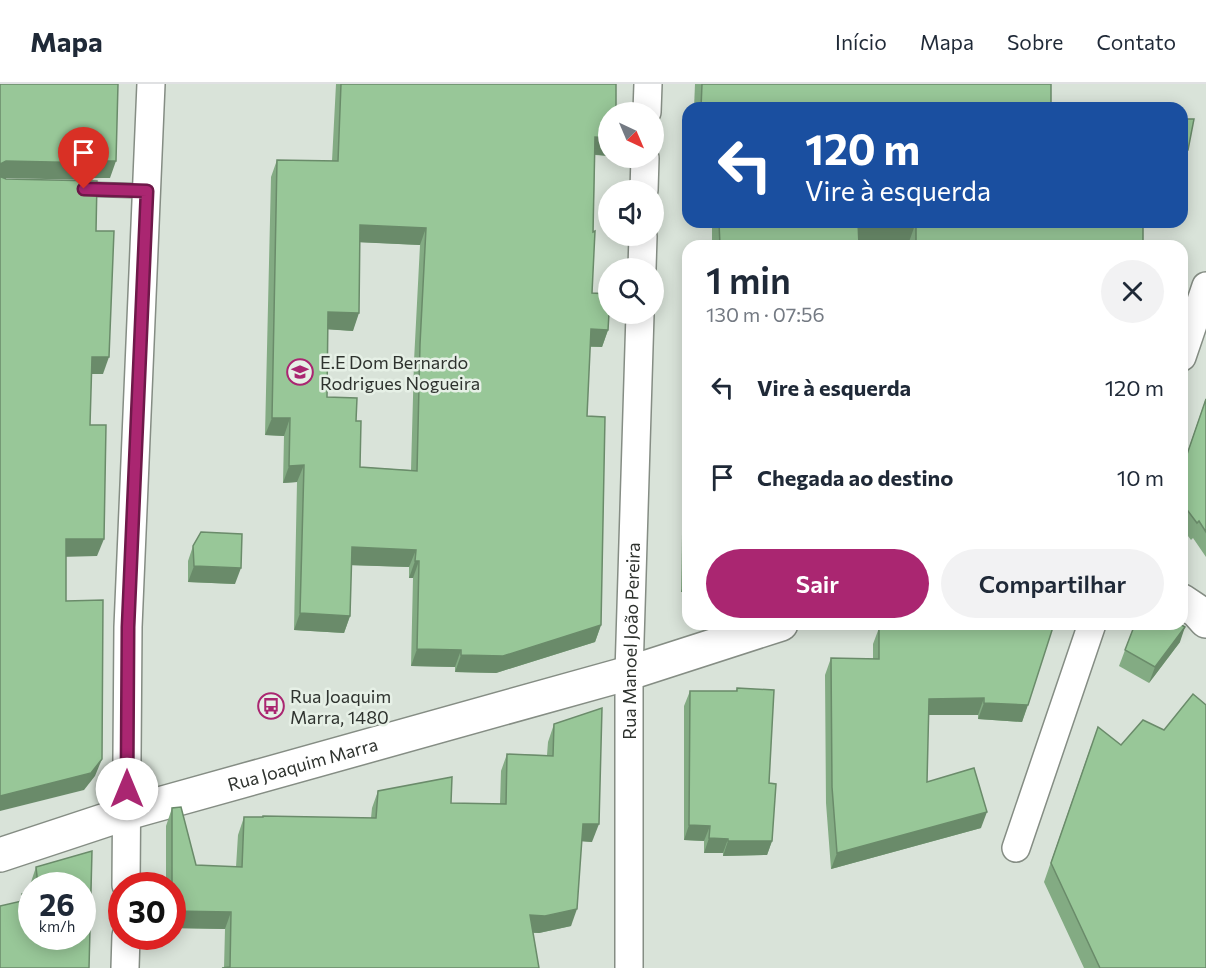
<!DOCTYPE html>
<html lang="pt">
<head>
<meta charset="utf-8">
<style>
  :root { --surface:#fff; --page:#f2f2f3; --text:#1f2937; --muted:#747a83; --line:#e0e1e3; --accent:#aa2671 }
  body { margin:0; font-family:Commissioner,sans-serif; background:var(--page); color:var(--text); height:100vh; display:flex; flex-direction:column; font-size:22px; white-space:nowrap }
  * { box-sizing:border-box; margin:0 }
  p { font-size:20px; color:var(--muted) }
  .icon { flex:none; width:33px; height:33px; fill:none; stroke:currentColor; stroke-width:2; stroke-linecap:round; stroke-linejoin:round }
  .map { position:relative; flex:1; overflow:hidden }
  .side { position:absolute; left:682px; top:156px; width:506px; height:390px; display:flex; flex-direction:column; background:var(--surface); border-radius:18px; box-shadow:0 3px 15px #0003 }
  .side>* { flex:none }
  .top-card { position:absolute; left:682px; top:18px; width:506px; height:126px; border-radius:18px; box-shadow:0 3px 15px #0003; background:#1a4fa0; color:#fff; overflow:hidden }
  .needle { width:39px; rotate:136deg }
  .buttons { position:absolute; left:598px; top:18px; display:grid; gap:12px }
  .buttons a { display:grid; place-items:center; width:66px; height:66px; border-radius:50%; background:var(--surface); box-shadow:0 3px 15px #0003; font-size:30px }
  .speed { position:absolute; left:18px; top:788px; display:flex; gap:12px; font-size:30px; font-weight:700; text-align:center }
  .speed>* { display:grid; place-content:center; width:78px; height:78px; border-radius:50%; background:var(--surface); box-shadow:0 3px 15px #0003; line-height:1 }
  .speed small { font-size:15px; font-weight:400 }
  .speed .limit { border:9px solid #d22; background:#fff; color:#111 }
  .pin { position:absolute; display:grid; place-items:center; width:51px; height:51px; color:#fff; margin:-62px -26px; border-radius:50% 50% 50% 0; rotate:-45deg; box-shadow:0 0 6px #0007 }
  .pin .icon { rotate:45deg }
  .me { position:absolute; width:66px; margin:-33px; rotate:0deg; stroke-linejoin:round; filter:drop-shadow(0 0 4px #0008) }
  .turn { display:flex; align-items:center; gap:21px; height:126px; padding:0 24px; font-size:27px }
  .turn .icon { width:78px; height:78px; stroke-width:2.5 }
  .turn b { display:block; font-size:42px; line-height:51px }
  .round { display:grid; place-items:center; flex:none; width:63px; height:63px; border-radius:32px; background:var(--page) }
  .summary { display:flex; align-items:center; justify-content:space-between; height:102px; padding:0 24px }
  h1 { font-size:36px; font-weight:600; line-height:45px }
  .cta { display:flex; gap:12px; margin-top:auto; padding:12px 24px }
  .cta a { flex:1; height:69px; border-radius:36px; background:var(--accent); color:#fff; font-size:24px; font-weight:600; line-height:69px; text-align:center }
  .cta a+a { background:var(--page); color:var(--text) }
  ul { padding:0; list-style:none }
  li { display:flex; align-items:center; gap:18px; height:90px; padding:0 24px }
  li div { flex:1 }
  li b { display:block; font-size:22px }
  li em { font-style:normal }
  header { display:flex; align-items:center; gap:36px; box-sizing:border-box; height:84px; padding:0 30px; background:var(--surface); border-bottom:2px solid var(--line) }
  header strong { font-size:28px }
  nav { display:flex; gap:33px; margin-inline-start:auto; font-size:21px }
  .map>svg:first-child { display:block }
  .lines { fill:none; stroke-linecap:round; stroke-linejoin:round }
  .lane-casing { stroke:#858d84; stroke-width:16 }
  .street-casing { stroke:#858d84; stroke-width:30 }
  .secondary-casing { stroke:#858d84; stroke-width:36 }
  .lane { stroke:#fff; stroke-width:14 }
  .street { stroke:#fff; stroke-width:27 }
  .secondary { stroke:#fff; stroke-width:33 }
  .wall { fill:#83ab83; fill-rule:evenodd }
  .shaded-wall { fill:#6a8b6a }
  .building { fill:#98c798; stroke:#6a8b6a; stroke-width:1.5; fill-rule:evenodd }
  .route-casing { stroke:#6e1949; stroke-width:15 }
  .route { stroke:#aa2671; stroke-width:10 }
  .labels { text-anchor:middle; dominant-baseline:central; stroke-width:5; stroke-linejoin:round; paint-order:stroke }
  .poi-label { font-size:18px; fill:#2e322e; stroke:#e6f0e6; text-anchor:start }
  .street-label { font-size:18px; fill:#2e322e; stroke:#e6f0e6 }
</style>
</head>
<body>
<header>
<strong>Mapa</strong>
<nav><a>Início</a><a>Mapa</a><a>Sobre</a><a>Contato</a></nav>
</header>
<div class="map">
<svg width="1206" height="884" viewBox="0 0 1206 884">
  <rect width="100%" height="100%" fill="#d9e3d9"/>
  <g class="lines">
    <g class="lane-casing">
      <polyline id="lane" points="80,105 147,107"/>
    </g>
    <g class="street-casing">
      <g id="street">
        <polyline points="647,28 648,0"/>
        <polyline points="644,106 645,74"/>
        <polyline points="642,184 643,152"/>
        <polyline points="1182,273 1206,202"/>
        <polyline points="1016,764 1092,540"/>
        <polyline points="126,801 128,543 151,0"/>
        <polyline points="125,884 126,852"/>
        <path id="s1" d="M 629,884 L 629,589 L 640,230"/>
      </g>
    </g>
    <g class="secondary-casing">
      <g id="secondary">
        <polyline points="1182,517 1197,527 1206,537"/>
        <path id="s2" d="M 0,771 L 127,729 L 629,589 L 781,540"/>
      </g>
    </g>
    <use href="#lane" class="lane"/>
    <use href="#street" class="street"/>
    <use href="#secondary" class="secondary"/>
  </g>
  <g class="wall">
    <path d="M 336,0 L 616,0 L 609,72 L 595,71 L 592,209 L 608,246 L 602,263 L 590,263 L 587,332 L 601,541 L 595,558 L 496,589 L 455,588 L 455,583 L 411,582 L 413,494 L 409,494 L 409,483 L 351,481 L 350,532 L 344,549 L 294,546 L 297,398 L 283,399 L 284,352 L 265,351 L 271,93 L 277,76 L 332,77 ZM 360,158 L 420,161 L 414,277 L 411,386 L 360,383 L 356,337 L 327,313 L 328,245 L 353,247 Z"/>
    <polygon points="695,0 1051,0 1051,24 694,24"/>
    <polygon points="712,138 1143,138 1143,162 909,162 909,158 859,156 859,162 712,162"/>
    <polygon points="1206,314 1206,473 1193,454 1191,456 1182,444 1182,384"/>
    <polygon points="688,377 688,508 681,508 683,392"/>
    <polygon points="193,462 235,500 188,498 188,477"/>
    <polygon points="910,540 1054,540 1022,638 978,635 978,631 928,631 927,698 981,744 831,785 826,719 825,591 831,574 873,575 873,560 879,544 910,544"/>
    <polygon points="1135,540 1180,558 1149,599 1119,582"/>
    <polygon points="737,604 769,699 772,757 767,771 723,772 723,769 704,769 704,757 684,756 684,622 690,607 736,607"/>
    <polygon points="554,640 592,758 582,757 571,842 539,849 534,849 224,884 225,845 172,844 172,801 166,801 166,742 172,724 196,781 236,783 238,751 244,733 262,733 263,732 371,734 372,724 378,707 451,719 500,720 501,687 507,670 547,671 548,658"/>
    <polygon points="1164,646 1206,884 1084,884 1044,798 1091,662 1121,661"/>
    <path d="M 92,767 L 89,884 L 0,884 L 0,822 L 19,818 L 22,810 L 30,809 L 30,801 L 36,783 ZM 32,801 L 82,801 L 82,852 L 32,852 Z"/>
  </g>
  <g class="shaded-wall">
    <polygon points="595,53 609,54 609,72 589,70"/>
    <polygon points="1182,66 1188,66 1182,83"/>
    <polygon points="6,77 116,77 110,94 93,94 92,96 0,94 0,80"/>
    <polygon points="857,138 916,138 909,158 850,156"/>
    <polygon points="360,141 426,144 420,161 354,158"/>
    <polygon points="328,228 359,229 353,247 322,245"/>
    <polygon points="591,245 608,246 602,263 585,262"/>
    <polygon points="92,273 109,273 103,290 86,290"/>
    <polygon points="272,334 290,334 284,352 265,351"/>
    <polygon points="304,381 297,398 283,399 289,382"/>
    <polygon points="66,455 104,455 97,472 60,473"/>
    <polygon points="352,463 416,466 409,483 346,481"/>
    <polygon points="415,477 419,477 413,494 409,494"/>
    <polygon points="194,482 241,484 235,500 188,498"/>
    <polygon points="686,493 688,493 688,508 681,508"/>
    <polygon points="300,529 350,532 344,549 294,546"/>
    <polygon points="601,541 595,558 496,589 455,588 461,571"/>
    <polygon points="1185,543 1180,558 1149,599 1155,583"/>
    <polygon points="417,565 461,566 455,583 411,582"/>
    <polygon points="984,614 978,631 923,631 929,615"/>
    <polygon points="984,619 1028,621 1022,638 978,635"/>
    <polygon points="102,675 95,692 84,706 0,727 0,712"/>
    <polygon points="987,728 981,744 831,785 837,769"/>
    <polygon points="583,740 599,740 592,758 577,757"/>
    <polygon points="689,741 710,742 704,757 684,756"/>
    <polygon points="709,754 728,755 723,769 704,769"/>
    <polygon points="728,757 772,757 767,771 723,772"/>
    <polygon points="577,825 571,842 539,849 524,848 530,831"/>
    <polygon points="172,827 231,828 225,845 172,844"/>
  </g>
  <g class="building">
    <polygon points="0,0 118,0 116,77 98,77 98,79 6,77 0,80"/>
    <path d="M 341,0 L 616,0 L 616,28 L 609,28 L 609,54 L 595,53 L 593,148 L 595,147 L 592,209 L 609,210 L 609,229 L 608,246 L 591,245 L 587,332 L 605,333 L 601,541 L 503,572 L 461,571 L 461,566 L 417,565 L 419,477 L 415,477 L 416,466 L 352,463 L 350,532 L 300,529 L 304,381 L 289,382 L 290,334 L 272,334 L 277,76 L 338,77 ZM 360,141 L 426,144 L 420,260 L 417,387 L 360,383 L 361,337 L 356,337 L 357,314 L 327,313 L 328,228 L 359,229 Z"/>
    <polygon points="702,0 1051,0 1051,24 701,24"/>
    <polygon points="1182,35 1194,35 1188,66 1182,66"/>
    <polygon points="0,91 1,93 6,95 97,97 96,147 114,147 109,273 92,273 90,341 106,341 104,455 66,455 66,517 103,516 102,675 91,689 0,712"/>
    <polygon points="719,138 858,138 859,162 720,162"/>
    <polygon points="903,138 1143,138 1143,160 1134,160 1134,162 916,162 916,138"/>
    <polygon points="1206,315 1206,448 1199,437 1197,439 1182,419 1182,385"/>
    <polygon points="688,381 688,493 686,493"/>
    <polygon points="201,448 242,450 241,484 194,482 193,462"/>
    <polygon points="915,540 1054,540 1028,621 984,619 984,614 929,615 927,698 974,684 987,728 837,769 832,703 831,574 879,575 879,544 915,545"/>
    <polygon points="1135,540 1180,540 1185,543 1155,583 1125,566"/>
    <polygon points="737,604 774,606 769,699 776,700 772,757 728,757 728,755 709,754 710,742 689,741 690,607 737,607"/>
    <polygon points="1193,610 1206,621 1206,884 1100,884 1051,779 1098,643 1121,661 1143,636 1164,646"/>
    <polygon points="602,624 599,740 583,740 577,825 545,832 530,831 539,884 222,884 230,883 231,828 172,827 172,724 181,723 196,781 242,783 244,733 263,733 263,732 376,734 378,707 452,693 451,719 506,720 507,670 553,672 554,640"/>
    <polygon points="92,767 89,884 0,884 0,822 22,817 22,810 32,809 32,852 82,852 82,801 38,801 36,783"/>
  </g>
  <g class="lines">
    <g class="route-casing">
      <polyline id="route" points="84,105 147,107 128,543 127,705"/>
    </g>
    <use href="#route" class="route"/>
  </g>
  <defs>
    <g id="school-ring" transform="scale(1.35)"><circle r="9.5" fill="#e6f0e6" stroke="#aa2671" stroke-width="1.5"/><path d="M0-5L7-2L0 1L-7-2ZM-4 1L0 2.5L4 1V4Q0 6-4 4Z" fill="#aa2671"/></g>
    <g id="bus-ring" transform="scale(1.35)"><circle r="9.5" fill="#e6f0e6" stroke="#aa2671" stroke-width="1.5"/><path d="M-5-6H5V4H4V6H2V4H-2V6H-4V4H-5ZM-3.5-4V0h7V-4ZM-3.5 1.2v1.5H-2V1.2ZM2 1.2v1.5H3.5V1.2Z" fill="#aa2671"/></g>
  </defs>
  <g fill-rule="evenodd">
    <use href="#school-ring" x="300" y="288"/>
    <use href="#bus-ring" x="271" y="622"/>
  </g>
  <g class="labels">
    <g class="poi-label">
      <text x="320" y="278">E.E Dom Bernardo<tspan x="320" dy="21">Rodrigues Nogueira</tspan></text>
      <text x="290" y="612">Rua Joaquim<tspan x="290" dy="21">Marra, 1480</tspan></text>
    </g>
    <g class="street-label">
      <text stroke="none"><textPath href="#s1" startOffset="327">Rua Manoel João Pereira</textPath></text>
      <text stroke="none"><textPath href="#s2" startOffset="316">Rua Joaquim Marra</textPath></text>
    </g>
  </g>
</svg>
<div class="buttons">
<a><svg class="needle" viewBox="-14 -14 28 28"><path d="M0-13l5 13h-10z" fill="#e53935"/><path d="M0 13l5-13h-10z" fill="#747a83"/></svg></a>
<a><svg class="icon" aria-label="sound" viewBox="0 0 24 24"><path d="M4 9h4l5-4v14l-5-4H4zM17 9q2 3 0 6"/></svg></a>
<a><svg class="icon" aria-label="search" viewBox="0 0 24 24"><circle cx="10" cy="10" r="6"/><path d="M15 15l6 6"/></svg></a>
</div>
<div class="speed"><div>26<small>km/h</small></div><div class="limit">30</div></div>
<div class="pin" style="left:84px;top:105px;background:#d93025"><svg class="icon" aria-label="arrive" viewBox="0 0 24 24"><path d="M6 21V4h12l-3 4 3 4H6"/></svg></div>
<svg class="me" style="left:127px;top:705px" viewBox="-20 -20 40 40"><circle r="19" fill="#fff"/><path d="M0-13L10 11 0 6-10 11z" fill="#aa2671"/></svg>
<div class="top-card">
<div class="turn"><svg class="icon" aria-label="left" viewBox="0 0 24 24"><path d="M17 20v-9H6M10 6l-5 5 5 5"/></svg><div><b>120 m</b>Vire à esquerda</div></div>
</div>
<section class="side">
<div class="summary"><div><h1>1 min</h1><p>130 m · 07:56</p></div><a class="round"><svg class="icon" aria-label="close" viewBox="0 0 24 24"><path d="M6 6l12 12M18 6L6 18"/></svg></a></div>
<ul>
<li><svg class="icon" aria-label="left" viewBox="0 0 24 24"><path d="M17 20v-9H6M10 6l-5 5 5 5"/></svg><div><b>Vire à esquerda</b></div><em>120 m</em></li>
<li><svg class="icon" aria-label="arrive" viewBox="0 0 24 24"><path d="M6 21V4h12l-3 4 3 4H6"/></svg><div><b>Chegada ao destino</b></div><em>10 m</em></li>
</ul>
<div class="cta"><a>Sair</a><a>Compartilhar</a></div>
</section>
</div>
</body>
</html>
